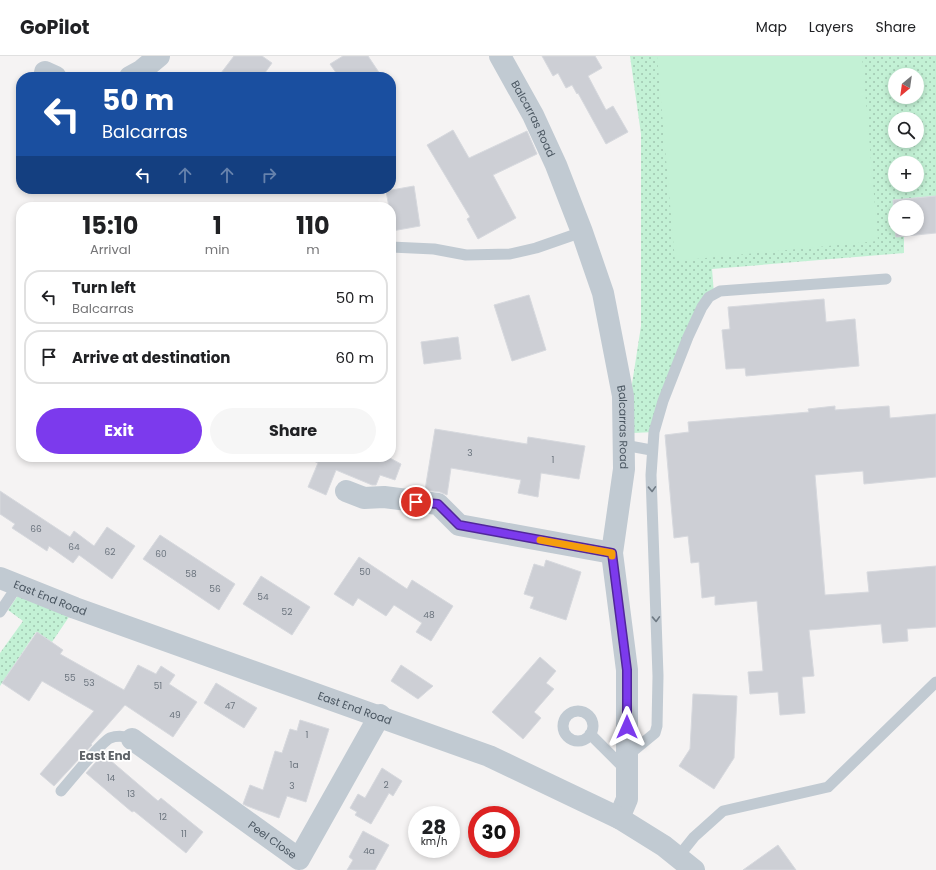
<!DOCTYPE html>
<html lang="en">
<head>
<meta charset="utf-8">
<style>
  :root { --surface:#fff; --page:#f6f6f6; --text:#202124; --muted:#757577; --line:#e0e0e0; --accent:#7c3aed }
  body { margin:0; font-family:Poppins,sans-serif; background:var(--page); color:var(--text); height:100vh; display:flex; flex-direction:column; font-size:15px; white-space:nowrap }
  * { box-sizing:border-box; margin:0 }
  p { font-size:13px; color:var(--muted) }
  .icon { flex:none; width:22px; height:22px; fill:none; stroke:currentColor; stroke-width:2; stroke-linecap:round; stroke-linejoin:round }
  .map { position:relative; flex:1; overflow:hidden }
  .sheet { position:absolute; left:16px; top:146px; width:380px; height:260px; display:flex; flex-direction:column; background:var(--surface); border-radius:16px; box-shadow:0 2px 6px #0003 }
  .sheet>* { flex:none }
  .hud { position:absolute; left:16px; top:16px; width:380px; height:122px; border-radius:16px; box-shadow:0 2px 6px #0003; background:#1a4fa0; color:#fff; overflow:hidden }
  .needle { width:26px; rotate:209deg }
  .fabs { position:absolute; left:888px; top:12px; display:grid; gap:8px }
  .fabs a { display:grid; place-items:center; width:36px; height:36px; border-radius:50%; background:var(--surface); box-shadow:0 2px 6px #0003; font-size:20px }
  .speed { position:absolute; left:408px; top:750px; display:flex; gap:8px; font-size:20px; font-weight:700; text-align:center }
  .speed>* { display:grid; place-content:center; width:52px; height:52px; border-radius:50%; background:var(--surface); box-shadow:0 2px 6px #0003; line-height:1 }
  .speed small { font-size:10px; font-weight:400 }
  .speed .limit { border:6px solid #d22; background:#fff; color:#111 }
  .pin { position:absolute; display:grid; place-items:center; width:34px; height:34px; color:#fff; margin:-17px; border:2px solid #fff; border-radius:50%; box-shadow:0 1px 4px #0007 }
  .me { position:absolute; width:44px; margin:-22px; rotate:0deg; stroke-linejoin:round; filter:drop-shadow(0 0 3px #0008) }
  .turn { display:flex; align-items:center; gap:14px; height:84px; padding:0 20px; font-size:18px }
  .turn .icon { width:52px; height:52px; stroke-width:2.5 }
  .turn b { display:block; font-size:28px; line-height:34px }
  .lanes { display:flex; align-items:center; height:38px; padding:0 20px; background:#0003; justify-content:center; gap:20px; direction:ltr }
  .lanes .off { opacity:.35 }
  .eta { display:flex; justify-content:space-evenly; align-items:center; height:68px; text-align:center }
  .eta b { font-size:24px; font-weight:700; line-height:28px }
  .button { display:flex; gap:8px; margin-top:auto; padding:8px 20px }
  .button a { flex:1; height:46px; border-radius:24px; background:var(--accent); color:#fff; font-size:16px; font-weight:700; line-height:46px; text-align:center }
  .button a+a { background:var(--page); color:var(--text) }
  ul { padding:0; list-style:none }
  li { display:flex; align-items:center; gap:12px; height:54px; margin:0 8px 6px; padding:0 12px; border:2px solid var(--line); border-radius:16px }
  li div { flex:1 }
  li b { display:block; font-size:15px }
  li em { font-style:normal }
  header { display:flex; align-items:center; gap:24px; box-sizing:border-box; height:56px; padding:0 20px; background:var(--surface); border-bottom:1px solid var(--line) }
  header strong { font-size:19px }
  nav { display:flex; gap:22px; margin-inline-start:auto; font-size:14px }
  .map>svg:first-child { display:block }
  .grass { fill:url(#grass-dots); fill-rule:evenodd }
  .park { fill:#c3f1d5 }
  .building { fill:#cdcfd5; stroke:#d7d9de }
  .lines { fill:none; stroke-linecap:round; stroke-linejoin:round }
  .service { stroke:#c1cad2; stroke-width:11 }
  .minor { stroke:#c1cad2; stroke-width:22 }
  .tertiary { stroke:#c1cad2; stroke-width:22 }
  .oneway { stroke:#6e7983 }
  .route-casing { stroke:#51269a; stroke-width:10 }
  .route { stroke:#7c3aed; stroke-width:7 }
  .slow { stroke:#f59e0b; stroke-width:7 }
  .labels { text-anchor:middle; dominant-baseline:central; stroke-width:3.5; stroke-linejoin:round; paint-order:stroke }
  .number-label { font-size:9px; fill:#6b747e }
  .street-label { font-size:11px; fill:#4a5661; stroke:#fff }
  .neighbourhood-label { font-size:12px; font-weight:bold; fill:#5f6368; stroke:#fff }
</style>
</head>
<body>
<header>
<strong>GoPilot</strong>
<nav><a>Map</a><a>Layers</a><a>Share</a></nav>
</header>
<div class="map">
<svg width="936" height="814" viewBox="0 0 936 814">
  <defs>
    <pattern id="grass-dots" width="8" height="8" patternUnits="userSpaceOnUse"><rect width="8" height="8" fill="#c3f1d5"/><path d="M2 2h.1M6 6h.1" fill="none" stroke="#a0c6b0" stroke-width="1.8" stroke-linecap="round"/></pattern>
  </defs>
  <rect width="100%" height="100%" fill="#f5f3f3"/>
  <g class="grass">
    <path d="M 630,0 L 936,0 L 936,140 L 893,144 L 896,181 L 904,180 L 904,197 L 712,213 L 714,238 L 709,241 L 654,376 L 633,377 L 630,341 L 641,270 L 641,78 ZM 895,19 L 917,19 L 917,41 L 895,41 ZM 895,63 L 917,63 L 917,85 L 895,85 ZM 895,107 L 917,107 L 917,129 L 895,129 Z"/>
    <polygon points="23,532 75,552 52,586 36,576 0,630 0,597 23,565 8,554"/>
  </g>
  <polygon class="park" points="657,0 862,0 878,185 675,205"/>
  <g class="building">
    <polygon points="234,0 262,0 272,7 262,21 218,21"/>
    <polygon points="343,0 368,0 382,21 339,21 330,8"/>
    <polygon points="542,0 595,0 602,12 588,20 606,54 613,50 628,76 606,88 578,37 577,38 572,29 566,32 558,17 553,20"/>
    <polygon points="453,74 469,102 527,75 537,98 493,119 516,162 478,183 467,163 470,161 427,89"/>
    <polygon points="414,130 420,170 392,175 391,151 389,151 386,135"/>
    <polygon points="936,140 936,177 896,181 895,173 917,173 917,151 895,151 895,172 893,144"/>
    <polygon points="529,239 546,294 512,305 494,249"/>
    <polygon points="824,243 826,266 855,263 859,310 746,320 745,312 726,313 722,274 730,273 728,251"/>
    <polygon points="458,281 461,303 424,308 421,286"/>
    <polygon points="835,350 835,354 889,350 890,362 936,358 936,421 864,428 863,415 815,419 825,539 869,536 867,516 936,510 936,571 907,573 908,585 883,587 881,568 809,574 814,620 802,621 805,657 780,659 778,636 750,638 748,616 763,615 757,545 715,549 715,540 702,542 699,506 691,507 688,480 674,482 665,379 689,376 688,366 809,356 808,353"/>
    <polygon points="435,373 527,388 528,381 585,390 579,423 541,417 538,441 518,437 521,424 451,412 447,439 440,436 425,434"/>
    <polygon points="305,401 388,401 401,408 395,424 380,419 376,429 372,429 336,414 326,439 308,431 318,407"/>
    <polygon points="0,435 70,481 74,475 94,490 107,471 135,490 112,523 79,499 73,507 49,490 47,495 12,472 15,468 0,458"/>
    <polygon points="160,479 235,528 219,554 143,503"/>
    <polygon points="359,501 407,533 412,524 453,550 431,585 416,576 422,567 394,549 386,560 358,542 353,550 334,538"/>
    <polygon points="546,504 581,516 566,564 530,552 534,541 524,538 534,508 544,511"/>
    <polygon points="261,520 310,551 292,579 243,548"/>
    <polygon points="37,576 63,594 60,598 124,634 138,609 156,618 161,610 175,619 169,628 197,646 173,681 125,649 91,688 92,689 54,730 40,718 94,655 42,625 29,645 2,627"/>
    <polygon points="540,601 556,615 546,627 554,633 534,656 541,662 523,683 492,656"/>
    <polygon points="401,609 433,630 418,643 391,625"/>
    <polygon points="216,627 257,652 244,672 204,647"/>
    <polygon points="693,638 737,640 734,702 714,733 679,710 690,693"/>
    <polygon points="300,664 329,673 306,746 287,740 279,762 247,750 243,748 250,729 263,734 275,695 282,697 290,673 297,675"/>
    <polygon points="103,698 158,745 161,742 203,776 186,797 134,755 132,756 86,717"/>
    <polygon points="382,712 402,725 393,740 389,737 371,768 355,759 357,756 350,752 358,738 365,742"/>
    <polygon points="363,775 389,789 375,814 347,814 353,804 349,801"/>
    <polygon points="778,789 796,814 743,814"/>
  </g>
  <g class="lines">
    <g class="service">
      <polyline points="391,191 434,193 466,199 510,198 536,192 582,176"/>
      <polyline points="624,389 651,394"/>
      <polyline points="0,556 18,529"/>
      <circle cx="578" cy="670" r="15"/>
      <polyline points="590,678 627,715"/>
      <polyline points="627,700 655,677 657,670 658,620 651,419 654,376 663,345 688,281 702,251 709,241 720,235 886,223"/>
      <path d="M 61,735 C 70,725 100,687 110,682 C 118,679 125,680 132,683"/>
      <polyline points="678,801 694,781 723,755 828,731 936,626"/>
    </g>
    <g class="minor">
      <path id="s1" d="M 500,0 L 533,59 L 556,109 L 582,176 L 603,237 L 623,340 L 624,413 L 612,497 L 627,614 L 627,743 L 619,762"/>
      <polyline points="45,16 56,21"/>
      <polyline points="130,21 141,15 159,0"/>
      <polyline points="346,435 364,442 384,441 438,448 459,469 612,497"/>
      <path id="s2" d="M 132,683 L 299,803 L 380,659"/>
    </g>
    <path class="tertiary" id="s3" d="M 0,522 L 75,552 L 489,700 L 619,762 L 664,790 L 694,814"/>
  </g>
  <defs><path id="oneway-chevron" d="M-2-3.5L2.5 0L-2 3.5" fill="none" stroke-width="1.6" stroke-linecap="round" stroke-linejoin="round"/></defs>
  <g class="oneway">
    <use href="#oneway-chevron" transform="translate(652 433) rotate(88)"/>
    <use href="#oneway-chevron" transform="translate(656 563) rotate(88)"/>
  </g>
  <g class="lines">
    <g class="route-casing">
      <polyline id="route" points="416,446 438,448 459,469 612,497 627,614 627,671"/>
    </g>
    <use href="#route" class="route"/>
    <polyline class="slow" points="540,484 612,497 612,500"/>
  </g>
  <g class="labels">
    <g class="number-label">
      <text x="470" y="397">3</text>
      <text x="553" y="404">1</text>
      <text x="36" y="473">66</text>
      <text x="74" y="491">64</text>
      <text x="110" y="496">62</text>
      <text x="161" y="498">60</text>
      <text x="365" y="516">50</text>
      <text x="191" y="518">58</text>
      <text x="215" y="533">56</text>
      <text x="263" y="541">54</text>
      <text x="287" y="556">52</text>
      <text x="429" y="559">48</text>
      <text x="70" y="622">55</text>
      <text x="89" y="627">53</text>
      <text x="158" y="630">51</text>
      <text x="230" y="650">47</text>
      <text x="175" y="659">49</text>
      <text x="307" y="679">1</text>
      <text x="294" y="709">1a</text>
      <text x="111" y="722">14</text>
      <text x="386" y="729">2</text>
      <text x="292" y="730">3</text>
      <text x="131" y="738">13</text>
      <text x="163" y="761">12</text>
      <text x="184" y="778">11</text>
      <text x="369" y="795">4a</text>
    </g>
    <g class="street-label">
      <text stroke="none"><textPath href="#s1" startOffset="71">Balcarras Road</textPath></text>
      <text stroke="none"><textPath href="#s1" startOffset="395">Balcarras Road</textPath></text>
      <text stroke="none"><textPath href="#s3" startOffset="54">East End Road</textPath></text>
      <text stroke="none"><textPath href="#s3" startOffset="378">East End Road</textPath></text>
      <text stroke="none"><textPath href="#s2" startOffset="173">Peel Close</textPath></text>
    </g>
    <g class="neighbourhood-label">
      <text x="105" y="699">East End</text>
    </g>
  </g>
</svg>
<div class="fabs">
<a><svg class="needle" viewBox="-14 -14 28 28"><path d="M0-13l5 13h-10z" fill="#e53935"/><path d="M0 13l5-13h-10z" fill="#757577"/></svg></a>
<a><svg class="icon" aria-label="search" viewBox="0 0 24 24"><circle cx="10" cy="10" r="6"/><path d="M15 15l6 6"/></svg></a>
<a>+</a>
<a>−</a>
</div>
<div class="speed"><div>28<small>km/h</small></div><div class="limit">30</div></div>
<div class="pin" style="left:416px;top:446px;background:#d93025"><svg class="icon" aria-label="arrive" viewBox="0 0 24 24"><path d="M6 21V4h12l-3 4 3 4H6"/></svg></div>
<svg class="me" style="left:627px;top:671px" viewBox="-20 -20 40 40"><path d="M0-17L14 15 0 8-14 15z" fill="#7c3aed" stroke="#fff" stroke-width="4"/></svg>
<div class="hud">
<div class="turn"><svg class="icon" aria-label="left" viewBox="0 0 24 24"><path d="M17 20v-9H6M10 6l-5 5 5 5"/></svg><div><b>50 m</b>Balcarras</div></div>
<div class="lanes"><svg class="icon" aria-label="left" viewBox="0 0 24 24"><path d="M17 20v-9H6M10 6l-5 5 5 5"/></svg><svg class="icon off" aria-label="ahead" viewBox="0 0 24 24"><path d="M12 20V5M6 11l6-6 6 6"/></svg><svg class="icon off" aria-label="ahead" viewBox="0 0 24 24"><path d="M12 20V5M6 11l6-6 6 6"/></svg><svg class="icon off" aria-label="right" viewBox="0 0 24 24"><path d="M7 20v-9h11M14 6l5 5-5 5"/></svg></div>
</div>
<section class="sheet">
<div class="eta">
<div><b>15:10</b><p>Arrival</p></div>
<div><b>1</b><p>min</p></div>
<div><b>110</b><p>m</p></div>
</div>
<ul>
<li><svg class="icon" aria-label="left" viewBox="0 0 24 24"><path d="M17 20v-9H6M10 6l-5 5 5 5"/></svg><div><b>Turn left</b><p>Balcarras</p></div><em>50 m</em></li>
<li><svg class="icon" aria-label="arrive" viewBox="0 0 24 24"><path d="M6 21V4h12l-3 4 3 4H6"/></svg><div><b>Arrive at destination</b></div><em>60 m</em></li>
</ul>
<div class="button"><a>Exit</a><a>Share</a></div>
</section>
</div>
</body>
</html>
